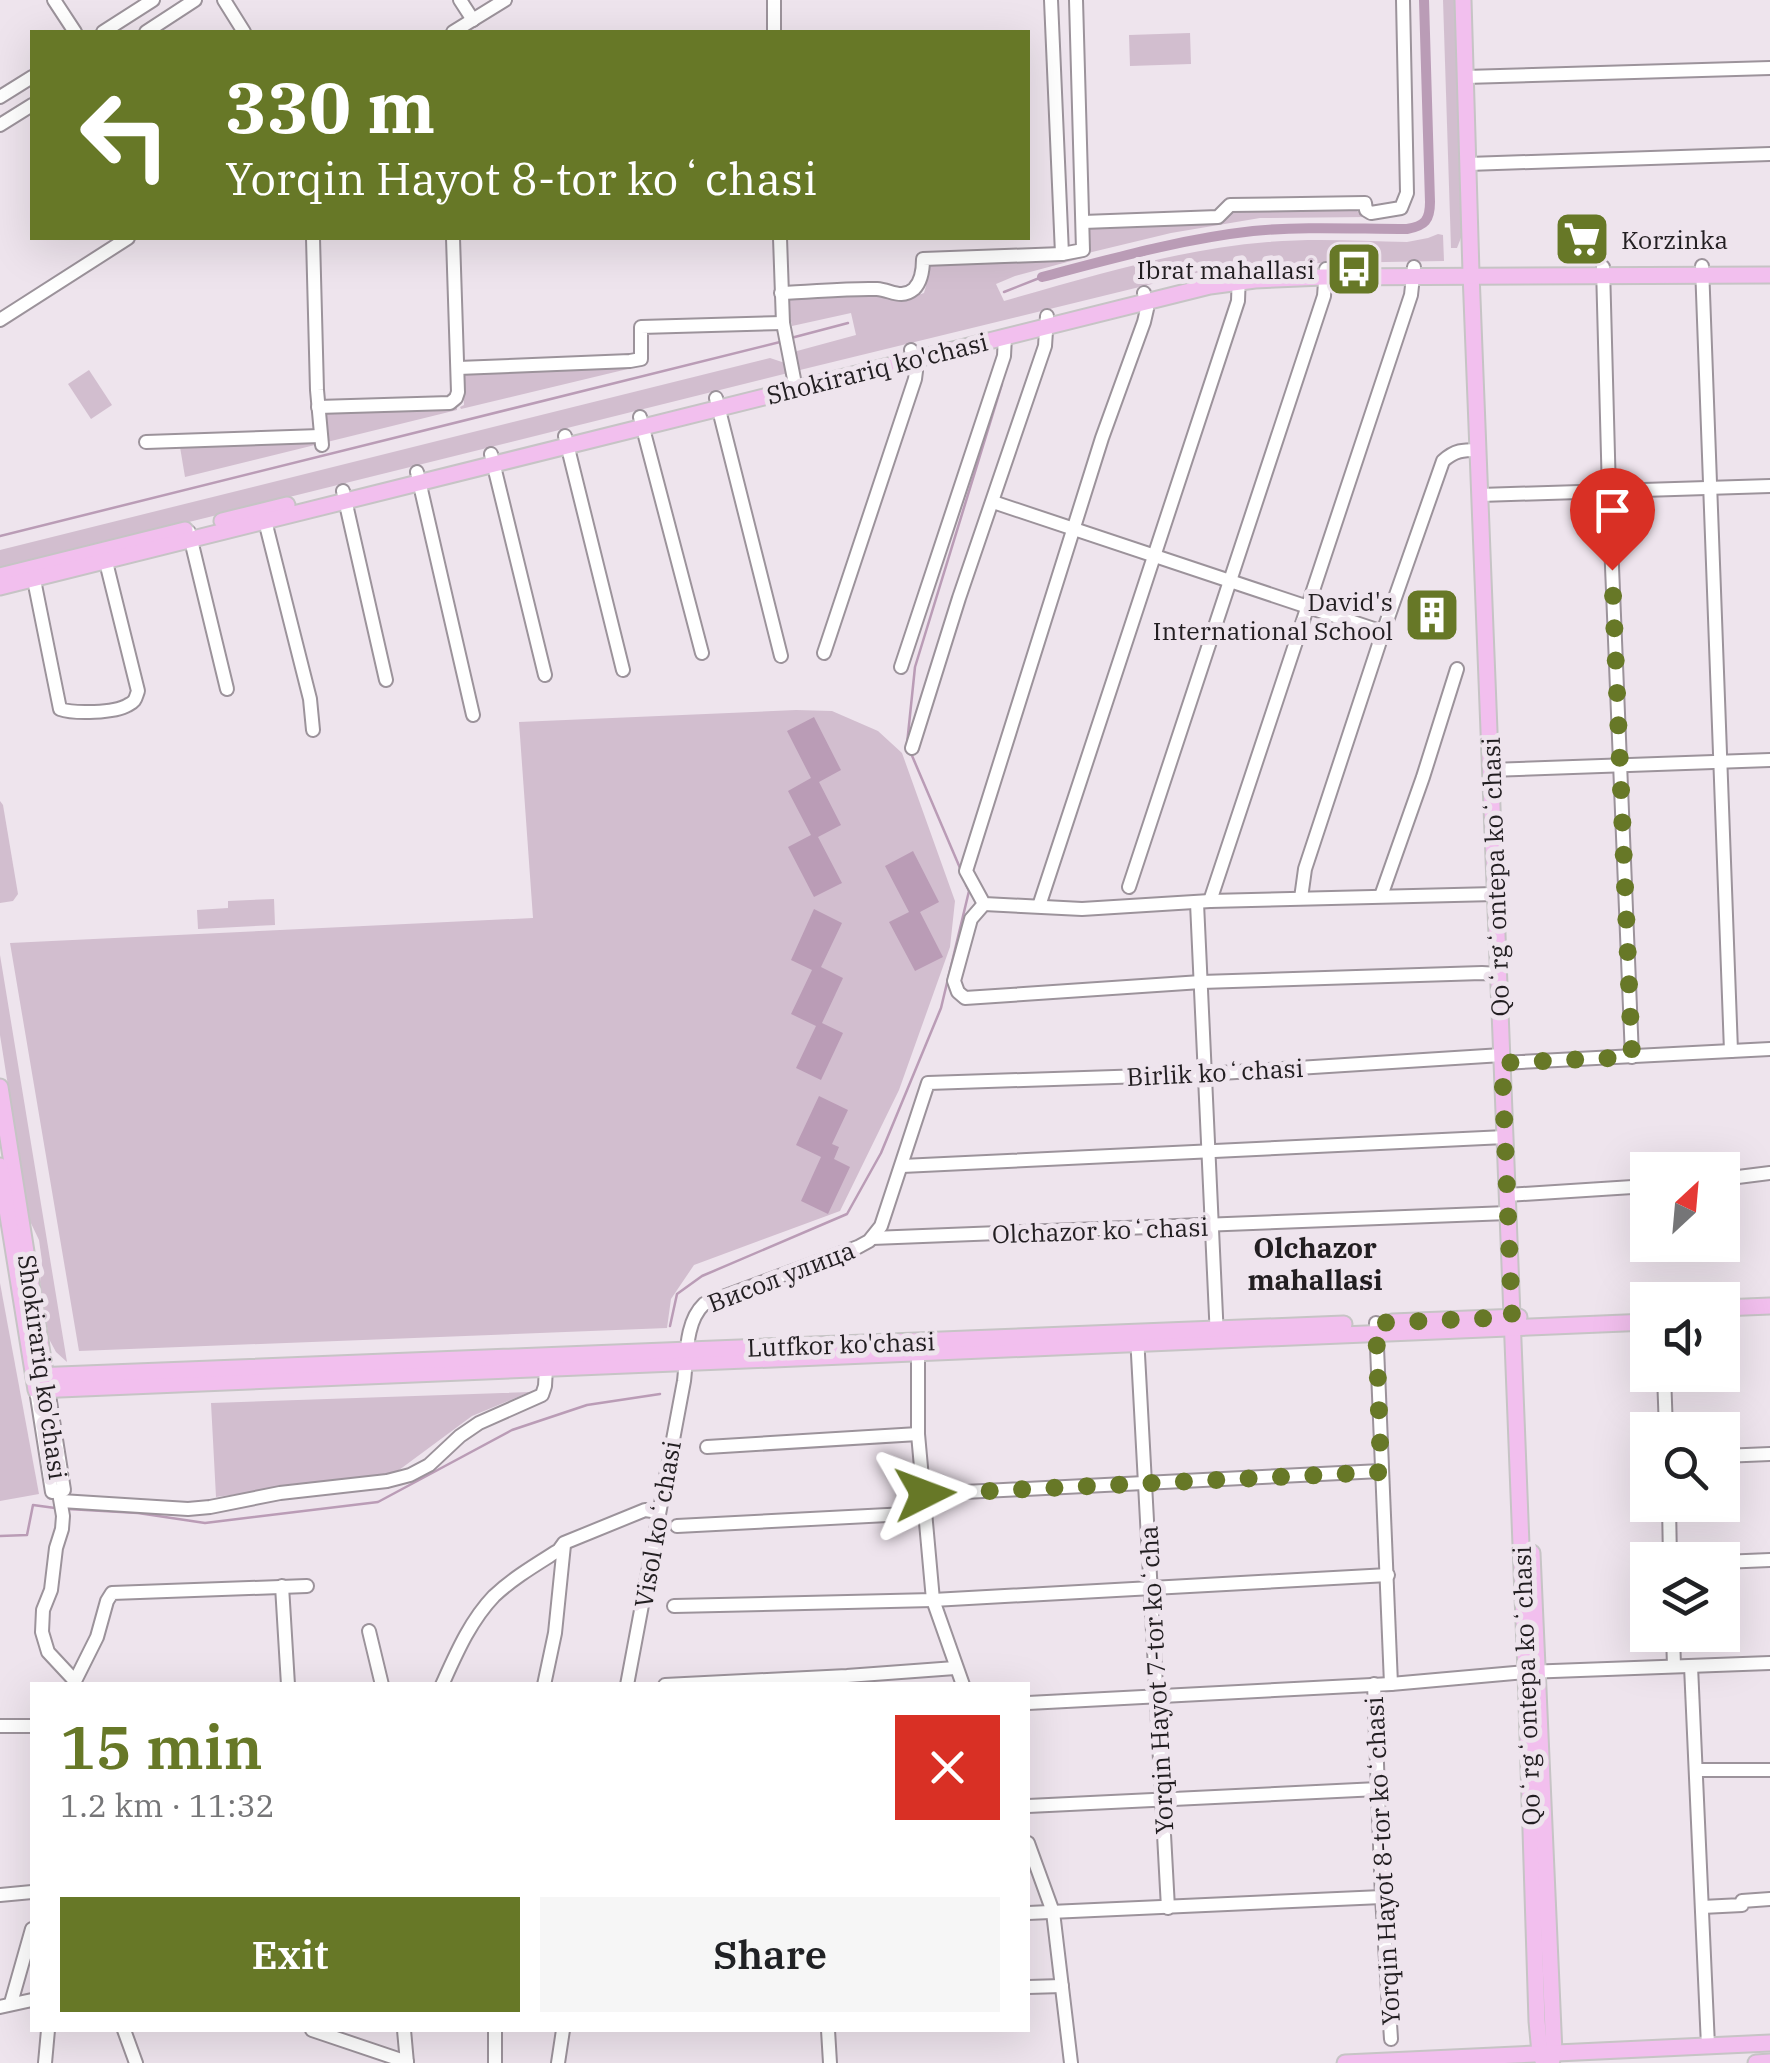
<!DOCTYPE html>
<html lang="en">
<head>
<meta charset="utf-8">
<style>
  :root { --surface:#fff; --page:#f6f6f6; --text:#202124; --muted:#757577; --accent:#677827 }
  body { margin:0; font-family:"IBM Plex Serif",serif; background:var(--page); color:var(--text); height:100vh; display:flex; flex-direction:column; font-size:38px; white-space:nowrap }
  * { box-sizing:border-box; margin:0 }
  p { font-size:32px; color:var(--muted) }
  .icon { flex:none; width:55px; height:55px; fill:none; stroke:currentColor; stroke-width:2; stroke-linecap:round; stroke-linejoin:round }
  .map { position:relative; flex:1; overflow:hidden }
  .drawer { position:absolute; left:30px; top:1682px; width:1000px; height:350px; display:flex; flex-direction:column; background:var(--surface); border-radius:0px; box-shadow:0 10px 40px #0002 }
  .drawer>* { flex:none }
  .top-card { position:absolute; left:30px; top:30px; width:1000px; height:210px; border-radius:0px; box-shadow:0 10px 40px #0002; background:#677827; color:#fff; overflow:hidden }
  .needle { width:65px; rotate:26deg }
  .tools { position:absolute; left:1630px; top:1152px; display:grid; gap:20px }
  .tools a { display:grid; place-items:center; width:110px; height:110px; border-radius:0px; background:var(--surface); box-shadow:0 10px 40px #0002; font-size:50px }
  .pin { position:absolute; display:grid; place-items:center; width:85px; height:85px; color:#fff; margin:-102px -42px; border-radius:50% 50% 50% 0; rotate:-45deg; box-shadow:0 0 10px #0007 }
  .pin .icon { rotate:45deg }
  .me { position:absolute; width:110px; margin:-55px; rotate:87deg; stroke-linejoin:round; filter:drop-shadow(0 0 8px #0008) }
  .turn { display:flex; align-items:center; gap:35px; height:210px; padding:0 30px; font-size:45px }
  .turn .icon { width:130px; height:130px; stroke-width:2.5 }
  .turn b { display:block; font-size:70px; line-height:85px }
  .round { display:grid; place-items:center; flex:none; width:105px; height:105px; border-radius:0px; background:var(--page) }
  .headline { display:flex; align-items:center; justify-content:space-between; height:170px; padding:0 30px }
  h1 { font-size:60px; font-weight:600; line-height:75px; color:var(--accent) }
  .button { display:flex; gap:20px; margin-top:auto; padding:20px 30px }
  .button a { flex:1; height:115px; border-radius:0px; background:var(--accent); color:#fff; font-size:40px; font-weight:600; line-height:115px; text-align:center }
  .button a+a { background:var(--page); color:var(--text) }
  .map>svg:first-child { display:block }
  .green { fill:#d2becf }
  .water { fill:#ba9cb6 }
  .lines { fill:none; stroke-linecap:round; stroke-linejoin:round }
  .stream { stroke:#ba9cb6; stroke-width:2.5 }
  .canal { stroke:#ba9cb6; stroke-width:10 }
  .minor-casing { stroke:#9c939b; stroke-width:16 }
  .major-casing { stroke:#c6c4c5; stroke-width:19 }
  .minor { stroke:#fff; stroke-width:12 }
  .major { stroke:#f2bfee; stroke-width:15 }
  .route { stroke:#677827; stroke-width:18; stroke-dasharray:0 32.4 }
  .labels { text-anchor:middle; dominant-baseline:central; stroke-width:10; stroke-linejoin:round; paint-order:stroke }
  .poi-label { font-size:25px; fill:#221e21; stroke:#eee4ed; text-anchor:end }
  .street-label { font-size:25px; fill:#221e21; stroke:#eee4ed }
  .neighbourhood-label { font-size:28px; font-weight:bold; fill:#221e21; stroke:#eee4ed }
</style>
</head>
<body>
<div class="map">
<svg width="1770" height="2063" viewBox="0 0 1770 2063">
  <rect width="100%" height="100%" fill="#eee4ed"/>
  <g class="green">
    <polygon points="1443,0 1457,0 1464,230 1457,248 1451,248"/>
    <polygon points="1190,33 1191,64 1130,66 1129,35"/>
    <polygon points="1231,209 1353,209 1368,217 1260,218 1171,233 1088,253 1089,226 1226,219"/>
    <path d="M 1438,234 L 1443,235 L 1444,261 L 1265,264 L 1209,270 L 800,370 L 795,354 L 797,351 L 856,335 L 851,313 L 792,326 L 787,303 L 789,298 L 879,293 C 896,302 906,299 924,293 L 926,286 L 925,268 L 932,262 L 1086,257 L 1015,276 L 996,284 L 1004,301 C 1089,277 1178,249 1268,242 C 1314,238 1361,241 1407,242 L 1428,238 Z"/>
    <polygon points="770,358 785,363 788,373 0,569 0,550"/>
    <polygon points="636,366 636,367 461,409 460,407 464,405 463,378 467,373"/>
    <polygon points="89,370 112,405 91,419 68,384"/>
    <polygon points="457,406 457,410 185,477 180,447 324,442 324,414 326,412"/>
    <polygon points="796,710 832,711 878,731 902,753 955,901 950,947 899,1090 840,1211 694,1265 671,1299 667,1328 79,1351 10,943 533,918 519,722"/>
    <polygon points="0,801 3,805 18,894 13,901 0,903"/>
    <polygon points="274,899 275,925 198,929 197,910 228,908 228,901"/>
    <polygon points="0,955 67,1362 56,1352 49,1339 40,1282 42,1261 39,1240 29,1219 0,1035"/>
    <polygon points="0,1283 39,1494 0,1501"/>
    <polygon points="530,1392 472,1416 395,1473 216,1497 211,1403"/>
  </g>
  <g class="water">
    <polygon points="814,717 841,770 819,782 841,825 818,837 842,883 814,897 788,847 811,835 788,791 811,778 787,731"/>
    <polygon points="913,851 939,902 920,912 943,957 915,971 889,922 909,912 885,866"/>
    <polygon points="814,909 842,923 821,967 843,978 822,1023 843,1033 821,1080 796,1068 816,1026 791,1014 812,970 791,960"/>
    <polygon points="819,1096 848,1110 832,1144 839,1147 834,1159 850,1167 828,1214 801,1201 821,1157 796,1145"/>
  </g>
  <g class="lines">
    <g class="stream">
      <polyline points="1004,292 1042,277"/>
      <polyline points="791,338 848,323"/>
      <polyline points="0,536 784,341"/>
      <polyline points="907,744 915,667 1002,384"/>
      <polyline points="910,751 960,868"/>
      <polyline points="670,1326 677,1294 702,1276 847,1214 881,1153 941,1008 969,891 966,885"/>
      <polyline points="68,1509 138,1513 205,1523 378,1502 512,1430 587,1405 660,1394"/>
      <polyline points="0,1536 27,1535 33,1505 55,1508"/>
    </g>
    <path class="canal" d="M 1042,277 C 1111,259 1181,239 1253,231 C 1304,226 1356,229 1407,229 C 1425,226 1430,220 1430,202 L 1424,0"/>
    <g class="minor-casing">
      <g id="minor">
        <polyline points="54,0 75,32"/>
        <polyline points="224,0 244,32"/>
        <polyline points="460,0 473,20"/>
        <polyline points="774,0 774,32"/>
        <polyline points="1051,0 1062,254"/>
        <polyline points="103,32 153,0"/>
        <polyline points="146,32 195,0"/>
        <polyline points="453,32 505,0"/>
        <polyline points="1465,77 1770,68"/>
        <polyline points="0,97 32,77"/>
        <polyline points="0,125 32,105"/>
        <polyline points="1468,164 1770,154"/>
        <polyline points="1083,222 1218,217 1230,205 1365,203 1366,210 1371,213 1401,208 1407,193 1403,0"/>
        <polyline points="313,238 317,390 322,445"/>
        <polyline points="780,238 783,323 794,379"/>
        <polyline points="1702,266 1731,1051"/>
        <polyline points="1603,267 1609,493 1632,1057"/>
        <path d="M 781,293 C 813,292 846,288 877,289 C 891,290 901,300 914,289 C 922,281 923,269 923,259 L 1062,254 L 1083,250 L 1076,0"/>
        <polyline points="1144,293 1147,309 1144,322 1102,438 966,871 984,904 1082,909 1210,901 1495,894"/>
        <polyline points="0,320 128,238"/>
        <polyline points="458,368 630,361 641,359 641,327 783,323"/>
        <polyline points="716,398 781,656"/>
        <polyline points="318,407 450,403 456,398 458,392 453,238"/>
        <polyline points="640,417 702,653"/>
        <polyline points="565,436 623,670"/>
        <polyline points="146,442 320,436"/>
        <polyline points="491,454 545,675"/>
        <polyline points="417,472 473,715"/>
        <polyline points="343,491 386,680"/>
        <polyline points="1480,495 1770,486"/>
        <polyline points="993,502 1383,632"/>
        <polyline points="263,513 310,699 313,730"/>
        <polyline points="189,532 227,689"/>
        <path d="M 32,570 L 60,709 C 74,714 115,713 128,705 C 136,701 135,699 138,691 L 104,554"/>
        <polyline points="824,653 915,379 916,371 911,350"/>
        <polyline points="901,667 1004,356 1005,336"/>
        <polyline points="912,748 959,598 1045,346 1047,316"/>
        <polyline points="1490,770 1770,760"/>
        <polyline points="1129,887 1324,296 1326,269"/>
        <polyline points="1381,896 1423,777 1457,669"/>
        <path d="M 1301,898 L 1305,869 L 1383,632 L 1443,461 C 1455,450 1463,450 1478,450"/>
        <polyline points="1210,901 1411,295 1414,267"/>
        <polyline points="1197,903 1217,1338"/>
        <polyline points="984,904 971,919 954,981 958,992 965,998 1201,982 1482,973 1499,974"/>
        <polyline points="1039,906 1238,301 1239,273"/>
        <polyline points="1502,1063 1770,1049"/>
        <polyline points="902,1166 1505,1137"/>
        <polyline points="1722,1179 1770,1173"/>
        <polyline points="1507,1195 1648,1186"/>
        <polyline points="872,1238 1508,1213"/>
        <polyline points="1376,1323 1391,1684"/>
        <polyline points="1137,1336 1168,1908"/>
        <polyline points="918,1343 918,1434 933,1600 963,1685"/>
        <polyline points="1664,1375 1666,1430"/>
        <polyline points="36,1390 52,1492 64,1490 48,1389"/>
        <polyline points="707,1447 918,1434"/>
        <polyline points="1722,1456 1770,1454"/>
        <polyline points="59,1493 63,1516 62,1529 56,1548 51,1590 43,1610 42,1632 48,1652 75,1681"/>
        <polyline points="925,1494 1381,1471"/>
        <polyline points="61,1501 188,1509 210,1507 280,1493 387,1481 410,1475 429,1465 460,1436 479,1423 542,1395 545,1386 546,1368"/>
        <polyline points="1669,1505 1670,1560"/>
        <polyline points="677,1526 926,1513"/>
        <polyline points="1722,1562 1770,1560"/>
        <polyline points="282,1586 288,1685"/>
        <polyline points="674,1606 933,1600 1388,1575"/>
        <polyline points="369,1631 382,1685"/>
        <polyline points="1673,1635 1674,1666"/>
        <polyline points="1691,1666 1708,2046"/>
        <polyline points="1374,1684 1382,1897 1391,2039"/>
        <polyline points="73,1685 97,1637 107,1601 112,1593 307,1586"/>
        <path d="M 442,1685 C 456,1654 470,1621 494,1596 C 513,1578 537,1564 559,1550 L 564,1543 L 645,1510 L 659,1512"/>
        <polyline points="544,1685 555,1633 564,1545"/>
        <path d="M 627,1685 L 684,1381 C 687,1356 685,1322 704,1304 L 858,1247 L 869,1241 L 881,1226 L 928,1083 L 1205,1074 L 1502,1055"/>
        <polyline points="665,1685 847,1676 955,1668"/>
        <polyline points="1028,1703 1391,1684 1526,1672 1770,1663"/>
        <polyline points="0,1726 32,1726"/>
        <polyline points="1697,1770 1770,1770"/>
        <polyline points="1028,1806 1378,1789"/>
        <polyline points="1028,1843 1053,1912 1071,2063"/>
        <polyline points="0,1895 32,1892"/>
        <polyline points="1702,1907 1742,1905 1742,1901 1770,1899"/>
        <polyline points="1028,1913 1382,1897"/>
        <polyline points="1028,1987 1062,1986"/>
        <polyline points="11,2003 32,1929"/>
        <polyline points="0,2007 32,2000"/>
        <polyline points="124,2030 136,2063"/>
        <polyline points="312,2030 407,2062"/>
        <polyline points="404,2030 407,2063"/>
        <polyline points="495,2030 495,2063"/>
        <polyline points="828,2030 830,2063"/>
        <polyline points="45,2063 48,2030"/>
        <polyline points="558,2063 563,2030"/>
      </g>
    </g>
    <g class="major-casing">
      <g id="major">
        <polyline points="1463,0 1471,273 1526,1672 1537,2021 1540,2053 1544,2063"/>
        <polyline points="222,521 287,505"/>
        <polyline points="0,576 185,530"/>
        <polyline points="0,587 1210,286 1255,280 1323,277 1770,275"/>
        <polyline points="0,1087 47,1385"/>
        <polyline points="0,1166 36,1390 1648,1322"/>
        <polyline points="1722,1308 1770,1306"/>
        <polyline points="1392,1322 1519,1317"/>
        <polyline points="34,1376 1344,1324"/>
        <polyline points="1532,1553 1554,2053 1551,2063"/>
        <polyline points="1345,2063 1770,2043"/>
        <polyline points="1756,2063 1770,2062"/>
      </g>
    </g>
    <use href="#minor" class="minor"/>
    <use href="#major" class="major"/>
  </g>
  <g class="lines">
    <polyline class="route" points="925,1494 1381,1472 1376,1323 1512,1317 1502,1063 1632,1057 1612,570"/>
  </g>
  <defs>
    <g id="supermarket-square" transform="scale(2.875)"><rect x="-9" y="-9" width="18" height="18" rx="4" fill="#677827" stroke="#eee4ed"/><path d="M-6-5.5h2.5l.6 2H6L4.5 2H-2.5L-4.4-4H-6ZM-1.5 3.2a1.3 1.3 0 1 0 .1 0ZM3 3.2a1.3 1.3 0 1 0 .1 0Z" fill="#fff"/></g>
    <g id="bus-square" transform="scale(2.875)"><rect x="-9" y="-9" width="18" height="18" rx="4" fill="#677827" stroke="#eee4ed"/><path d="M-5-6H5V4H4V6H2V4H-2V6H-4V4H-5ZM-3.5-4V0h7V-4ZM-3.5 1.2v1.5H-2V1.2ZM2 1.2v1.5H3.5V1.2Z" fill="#fff"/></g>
    <g id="building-square" transform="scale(2.875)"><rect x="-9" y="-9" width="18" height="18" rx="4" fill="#677827" stroke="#eee4ed"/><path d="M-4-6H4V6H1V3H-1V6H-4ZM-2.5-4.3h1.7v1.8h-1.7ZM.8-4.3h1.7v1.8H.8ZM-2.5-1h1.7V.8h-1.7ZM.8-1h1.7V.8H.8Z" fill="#fff"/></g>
  </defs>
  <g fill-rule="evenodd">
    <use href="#supermarket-square" x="1582" y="239"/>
    <use href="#bus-square" x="1354" y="269"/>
    <use href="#building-square" x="1432" y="615"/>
  </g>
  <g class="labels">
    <g class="poi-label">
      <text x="1621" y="239" text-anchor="start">Korzinka</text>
      <text x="1315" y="269">Ibrat mahallasi</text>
      <text x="1393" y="601">David's<tspan x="1393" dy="29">International School</tspan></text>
    </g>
    <g class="street-label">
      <text transform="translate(877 368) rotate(-14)">Shokirariq ko'chasi</text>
      <text transform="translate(1495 877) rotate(-92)">Qoʻrgʻontepa koʻchasi</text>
      <text transform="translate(1215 1072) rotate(-3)">Birlik koʻchasi</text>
      <text transform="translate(1100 1230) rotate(-2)">Olchazor koʻchasi</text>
      <text transform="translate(781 1276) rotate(-21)">Висол улица</text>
      <text transform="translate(841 1344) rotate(-2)">Lutfkor ko'chasi</text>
      <text transform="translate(43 1367) rotate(82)">Shokirariq ko'chasi</text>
      <text transform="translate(657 1524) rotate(-80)">Visol koʻchasi</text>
      <text transform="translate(1156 1680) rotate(-93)">Yorqin Hayot 7-tor koʻcha</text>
      <text transform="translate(1526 1686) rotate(-92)">Qoʻrgʻontepa koʻchasi</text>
      <text transform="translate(1382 1861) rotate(-93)">Yorqin Hayot 8-tor koʻchasi</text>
    </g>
    <g class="neighbourhood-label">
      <text x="1315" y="1247">Olchazor<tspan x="1315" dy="32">mahallasi</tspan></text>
    </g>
  </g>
</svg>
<div class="tools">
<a><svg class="needle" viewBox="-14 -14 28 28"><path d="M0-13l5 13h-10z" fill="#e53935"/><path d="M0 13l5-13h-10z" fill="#757577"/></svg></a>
<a><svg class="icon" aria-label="sound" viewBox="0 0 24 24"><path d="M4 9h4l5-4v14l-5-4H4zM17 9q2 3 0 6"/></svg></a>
<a><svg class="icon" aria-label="search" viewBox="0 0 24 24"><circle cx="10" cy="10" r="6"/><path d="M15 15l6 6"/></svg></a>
<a><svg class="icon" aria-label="layers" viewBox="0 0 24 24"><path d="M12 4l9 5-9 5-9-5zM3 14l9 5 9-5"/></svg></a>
</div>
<div class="pin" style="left:1612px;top:570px;background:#d93025"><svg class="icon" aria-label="arrive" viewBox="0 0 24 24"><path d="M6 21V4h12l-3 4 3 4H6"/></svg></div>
<svg class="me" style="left:925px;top:1494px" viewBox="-20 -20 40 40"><path d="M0-17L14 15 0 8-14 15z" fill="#677827" stroke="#fff" stroke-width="4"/></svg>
<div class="top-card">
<div class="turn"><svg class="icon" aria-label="left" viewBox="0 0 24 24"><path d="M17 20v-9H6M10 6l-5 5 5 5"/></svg><div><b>330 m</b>Yorqin Hayot 8-tor koʻchasi</div></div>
</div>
<section class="drawer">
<div class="headline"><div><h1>15 min</h1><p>1.2 km · 11:32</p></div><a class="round" style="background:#d93025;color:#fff"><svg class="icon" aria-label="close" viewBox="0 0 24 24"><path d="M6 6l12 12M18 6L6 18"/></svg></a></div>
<div class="button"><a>Exit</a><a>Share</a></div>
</section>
</div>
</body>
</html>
